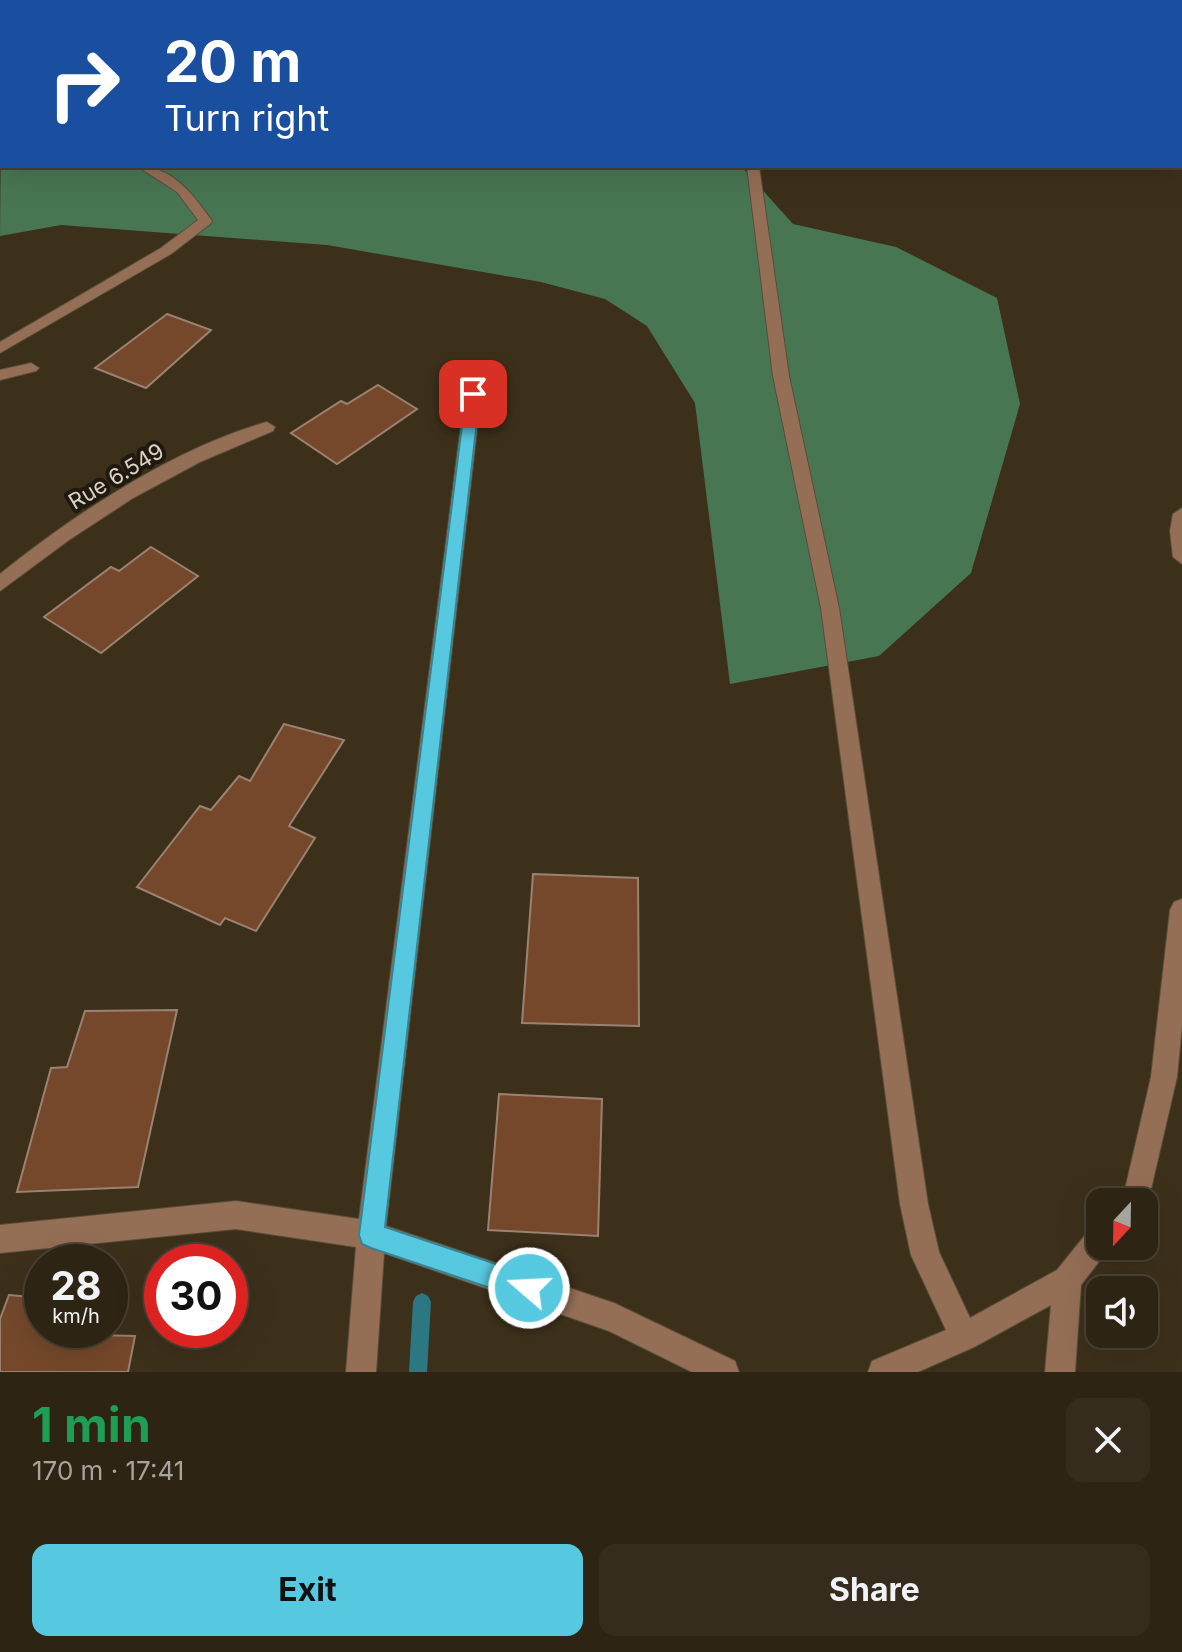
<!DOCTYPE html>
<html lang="en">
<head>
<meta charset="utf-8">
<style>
  :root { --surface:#2e2414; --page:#362c1d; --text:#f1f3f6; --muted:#a7a4a0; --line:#494134; --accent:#56c9e0 }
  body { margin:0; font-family:Inter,sans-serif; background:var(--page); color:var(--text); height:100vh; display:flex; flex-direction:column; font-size:30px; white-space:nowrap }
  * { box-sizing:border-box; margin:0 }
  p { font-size:26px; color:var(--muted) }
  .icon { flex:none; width:44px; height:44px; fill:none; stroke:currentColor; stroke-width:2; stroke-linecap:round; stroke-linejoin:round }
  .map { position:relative; height:1372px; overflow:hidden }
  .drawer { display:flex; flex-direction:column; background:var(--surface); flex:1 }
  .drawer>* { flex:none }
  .banner { position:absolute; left:0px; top:0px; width:1182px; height:168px; box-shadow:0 8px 32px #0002,0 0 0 2px var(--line); background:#1a4fa0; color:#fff; overflow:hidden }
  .needle { width:52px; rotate:202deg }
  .controls { position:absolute; left:1086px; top:1188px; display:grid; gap:16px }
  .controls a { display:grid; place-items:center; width:72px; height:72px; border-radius:16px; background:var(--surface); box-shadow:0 8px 32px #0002,0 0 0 2px var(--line); font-size:40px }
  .speed { position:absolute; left:24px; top:1244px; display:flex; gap:16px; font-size:40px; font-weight:700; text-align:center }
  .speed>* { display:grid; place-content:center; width:104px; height:104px; border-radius:50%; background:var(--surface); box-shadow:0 8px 32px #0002,0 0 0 2px var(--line); line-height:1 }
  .speed small { font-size:20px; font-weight:400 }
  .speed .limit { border:12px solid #d22; background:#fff; color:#111 }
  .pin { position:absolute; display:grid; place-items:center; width:68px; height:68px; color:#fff; margin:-34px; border-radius:16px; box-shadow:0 4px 12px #0006 }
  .me { position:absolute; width:88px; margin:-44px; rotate:289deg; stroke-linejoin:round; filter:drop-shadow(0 0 6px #0008) }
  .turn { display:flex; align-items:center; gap:28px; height:168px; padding:0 32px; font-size:36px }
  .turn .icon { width:104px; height:104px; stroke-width:2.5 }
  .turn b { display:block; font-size:56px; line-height:68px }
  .round { display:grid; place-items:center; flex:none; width:84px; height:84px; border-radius:16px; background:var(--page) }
  .headline { display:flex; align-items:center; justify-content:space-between; height:136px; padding:0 32px }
  h1 { font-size:48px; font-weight:700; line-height:60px; color:#1e9e55 }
  .cta { display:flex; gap:16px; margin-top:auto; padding:16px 32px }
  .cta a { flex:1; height:92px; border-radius:16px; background:var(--accent); color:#111; font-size:32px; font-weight:700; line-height:92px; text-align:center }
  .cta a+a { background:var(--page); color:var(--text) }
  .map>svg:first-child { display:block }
  .forest { fill:#487653 }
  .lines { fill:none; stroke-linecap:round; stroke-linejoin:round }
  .stream { fill:#2b7883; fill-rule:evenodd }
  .building { fill:#75482b; stroke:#9b8172; stroke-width:2 }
  .minor-casing { stroke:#594d3a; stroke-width:2 }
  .minor { fill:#956e56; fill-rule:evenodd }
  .route { fill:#56c9e0; stroke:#388392; stroke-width:2 }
  .labels { text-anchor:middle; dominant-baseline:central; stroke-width:8; stroke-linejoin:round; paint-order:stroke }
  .street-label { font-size:22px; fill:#dbd3c6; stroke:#1f1910 }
</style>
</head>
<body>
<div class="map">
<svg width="1182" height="1372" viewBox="0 0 1182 1372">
  <rect width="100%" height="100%" fill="#3d301b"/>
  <g class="forest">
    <polygon points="14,0 484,0 10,2"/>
    <polygon points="2,6 2,166 741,166 793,224 896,247 997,298 1020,404 971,573 879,656 730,684 695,403 647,326 605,299 541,282 327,245 61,225 0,236"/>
  </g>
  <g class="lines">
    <polygon class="stream" points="422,1293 428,1296 431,1302 427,1372 409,1372 413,1302 416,1296"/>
  </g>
  <g class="building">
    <polygon points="167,314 211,330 146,388 95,368"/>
    <polygon points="378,385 417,409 337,464 291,433 341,401 347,404"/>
    <polygon points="151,547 198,576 101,653 44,617 111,567 119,571"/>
    <polygon points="284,724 344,740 289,826 315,838 256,931 225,918 220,925 137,887 200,806 211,810 239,776 250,781"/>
    <polygon points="533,874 638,878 639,1026 522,1023"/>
    <polygon points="177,1010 138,1187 17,1192 51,1068 67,1067 85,1011"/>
    <polygon points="499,1094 602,1099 598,1236 488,1230"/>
    <polygon points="9,1295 42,1298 42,1330 57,1330 56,1334 135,1336 128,1372 0,1372 0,1319"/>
  </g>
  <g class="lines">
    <g class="minor-casing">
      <g id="minor">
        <polygon points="198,0 213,0 214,2 199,2"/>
        <polygon points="1122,0 1138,0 1139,2 1123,2"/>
        <rect x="1180" y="11" width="2" height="7"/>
        <rect x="0" y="144" width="2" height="8"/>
        <path d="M 137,166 C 172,166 193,194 212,221 L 210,224 L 171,254 L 0,353 L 0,342 L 161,248 L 198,220 L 177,192 Z"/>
        <polygon points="747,166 759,166 789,376 839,608 928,1204 939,1252 970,1318 1057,1270 1090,1229 1100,1225 1100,1246 1111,1246 1081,1285 1075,1372 1045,1372 1051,1305 974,1347 918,1372 868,1372 872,1361 946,1330 911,1255 900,1204 821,608 773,376"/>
        <polygon points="31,363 39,368 36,371 0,380 0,370"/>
        <polygon points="473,389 481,394 386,1226 614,1303 735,1361 739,1372 692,1372 609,1331 384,1253 376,1372 346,1372 356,1247 236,1229 0,1253 0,1225 236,1201 359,1219 465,394"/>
        <path d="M 267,422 L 275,427 L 273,431 L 200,462 L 133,498 L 69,540 L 0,591 L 0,574 C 73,515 176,447 267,422 Z"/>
        <polygon points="1182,508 1182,564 1173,557 1170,531 1173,514"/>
        <polygon points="1182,899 1182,1025 1177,1077 1148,1202 1144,1206 1144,1202 1116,1202 1126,1185 1151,1077 1170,910 1174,902"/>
      </g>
    </g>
    <use href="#minor" class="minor"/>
  </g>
  <polygon class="route" points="473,390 480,394 385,1227 538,1278 542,1288 538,1297 529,1301 371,1248 362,1244 359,1235 466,394"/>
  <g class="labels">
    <g class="street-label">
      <text transform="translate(116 476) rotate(-31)">Rue 6.549</text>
    </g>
  </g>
</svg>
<div class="controls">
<a><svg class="needle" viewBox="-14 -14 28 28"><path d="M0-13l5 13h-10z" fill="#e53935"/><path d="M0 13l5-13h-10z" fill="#a7a4a0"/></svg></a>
<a><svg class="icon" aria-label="sound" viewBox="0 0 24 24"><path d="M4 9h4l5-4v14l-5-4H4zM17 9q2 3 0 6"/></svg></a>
</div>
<div class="speed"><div>28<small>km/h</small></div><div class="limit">30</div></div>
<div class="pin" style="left:473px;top:394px;background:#d93025"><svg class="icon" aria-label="arrive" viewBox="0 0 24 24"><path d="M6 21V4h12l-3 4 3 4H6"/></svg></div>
<svg class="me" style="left:529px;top:1288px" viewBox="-20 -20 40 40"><circle r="17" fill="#56c9e0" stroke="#fff" stroke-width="3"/><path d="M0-11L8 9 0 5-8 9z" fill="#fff"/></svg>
<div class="banner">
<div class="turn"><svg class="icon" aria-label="right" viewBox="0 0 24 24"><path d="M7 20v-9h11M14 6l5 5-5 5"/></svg><div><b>20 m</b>Turn right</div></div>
</div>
</div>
<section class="drawer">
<div class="headline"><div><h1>1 min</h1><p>170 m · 17:41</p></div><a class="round"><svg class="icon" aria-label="close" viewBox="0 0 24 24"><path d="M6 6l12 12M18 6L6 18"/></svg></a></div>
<div class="cta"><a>Exit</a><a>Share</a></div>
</section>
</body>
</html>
